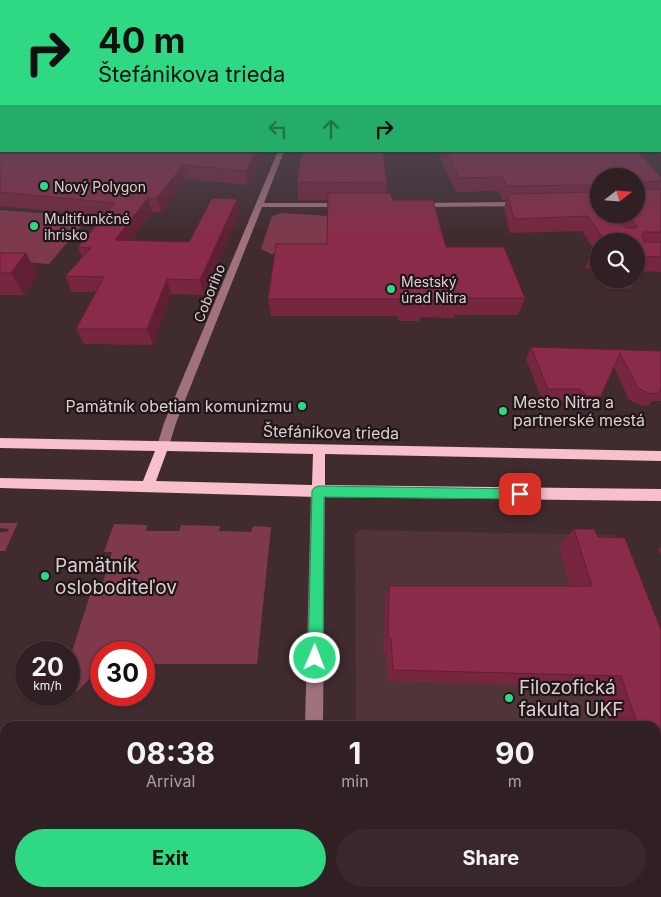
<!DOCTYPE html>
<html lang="en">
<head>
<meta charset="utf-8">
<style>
  :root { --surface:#302023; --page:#38282b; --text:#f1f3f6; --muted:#a8a3a6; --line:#4b3e41; --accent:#2fd883 }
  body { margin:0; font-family:Inter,sans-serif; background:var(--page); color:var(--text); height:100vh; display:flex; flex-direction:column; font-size:19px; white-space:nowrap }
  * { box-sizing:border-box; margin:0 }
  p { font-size:16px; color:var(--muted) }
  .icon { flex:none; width:28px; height:28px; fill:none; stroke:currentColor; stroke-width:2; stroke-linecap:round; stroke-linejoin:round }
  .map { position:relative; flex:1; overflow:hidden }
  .drawer { position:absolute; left:0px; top:721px; width:661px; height:176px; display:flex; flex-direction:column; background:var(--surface); border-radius:15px 15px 0 0; box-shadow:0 1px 4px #0004,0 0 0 1px var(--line) }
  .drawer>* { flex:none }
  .guide { position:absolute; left:0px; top:0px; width:661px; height:152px; box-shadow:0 1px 4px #0004,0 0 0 1px var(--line); background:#2fd883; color:#111; overflow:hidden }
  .needle { width:32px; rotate:73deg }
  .tools { position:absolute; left:590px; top:168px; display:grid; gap:10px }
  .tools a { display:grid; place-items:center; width:55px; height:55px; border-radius:50%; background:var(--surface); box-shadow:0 1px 4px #0004,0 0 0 1px var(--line); font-size:25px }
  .speed { position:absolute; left:15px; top:641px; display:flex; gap:10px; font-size:25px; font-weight:700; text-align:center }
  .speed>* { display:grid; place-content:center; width:65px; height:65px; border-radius:50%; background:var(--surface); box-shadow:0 1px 4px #0004,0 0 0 1px var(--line); line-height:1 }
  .speed small { font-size:12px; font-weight:400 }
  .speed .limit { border:8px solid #d22; background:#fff; color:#111 }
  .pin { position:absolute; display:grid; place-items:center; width:42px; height:42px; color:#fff; margin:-21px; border-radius:10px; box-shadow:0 2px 8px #0006 }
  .me { position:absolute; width:55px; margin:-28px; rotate:1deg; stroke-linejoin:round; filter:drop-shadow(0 0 4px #0008) }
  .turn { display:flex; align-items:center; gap:18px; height:105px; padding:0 15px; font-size:22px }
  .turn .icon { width:65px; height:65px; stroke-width:2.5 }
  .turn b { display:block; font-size:35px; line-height:42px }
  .lanes { display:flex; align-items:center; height:48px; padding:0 15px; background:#0003; justify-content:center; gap:25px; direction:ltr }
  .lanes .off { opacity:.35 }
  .eta { display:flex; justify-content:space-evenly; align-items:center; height:85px; text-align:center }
  .eta b { font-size:30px; font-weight:700; line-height:35px }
  .cta { display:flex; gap:10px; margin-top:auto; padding:10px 15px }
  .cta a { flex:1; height:58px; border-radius:30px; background:var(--accent); color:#111; font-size:20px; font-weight:700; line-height:58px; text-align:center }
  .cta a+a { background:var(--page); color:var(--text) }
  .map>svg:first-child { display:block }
  .built { fill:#50343a }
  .green { fill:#7f394c }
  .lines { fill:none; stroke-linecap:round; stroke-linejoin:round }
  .minor { fill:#a0737c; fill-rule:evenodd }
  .major { fill:#f8c0cb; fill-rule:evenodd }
  .wall { fill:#77263f; fill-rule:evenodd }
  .shaded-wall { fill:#611f33 }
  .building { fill:#8a2c49; stroke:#611f33 }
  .route { fill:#2fd883; stroke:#1f8c55 }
  .poi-dot { fill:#2fd883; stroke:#201618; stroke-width:2 }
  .labels { text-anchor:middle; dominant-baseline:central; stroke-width:4.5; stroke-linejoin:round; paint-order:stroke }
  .far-poi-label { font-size:14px; fill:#ddcfd1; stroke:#201618; text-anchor:start }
  .far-street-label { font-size:14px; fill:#ddcfd1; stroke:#201618 }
  .poi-label { font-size:16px; fill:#ddcfd1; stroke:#201618; text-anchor:start }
  .street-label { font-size:16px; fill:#ddcfd1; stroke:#201618 }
  .near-poi-label { font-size:19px; fill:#ddcfd1; stroke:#201618; text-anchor:start }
</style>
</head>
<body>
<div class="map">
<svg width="661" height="897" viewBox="0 0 661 897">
  <rect width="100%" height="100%" fill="#402b2f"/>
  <polygon class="built" points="360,530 614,535 661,663 661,887 656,886 656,726 356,726 355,535"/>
  <g class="green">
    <polygon points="0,210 89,217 49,264 0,260"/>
    <polygon points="282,213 328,216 327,254 271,254 261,249 272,216"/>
    <polygon points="0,523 18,523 5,551 0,551 0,532 7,532 9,529 0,528"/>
    <polygon points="114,524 147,525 146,531 179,531 181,525 220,526 219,531 251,532 253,526 271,527 257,664 144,664 144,652 101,652 101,666 78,691 69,691 69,661 90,595 99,595 112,552 104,552"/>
  </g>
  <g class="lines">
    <g class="minor">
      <polygon points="278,151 284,151 264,203 344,203 348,205 344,207 262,207 176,423 169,446 167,449 159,449 157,446 164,423"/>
      <polygon points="521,202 524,202 524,206 419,207 415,205 419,203"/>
      <polygon points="318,485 323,487 325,491 323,726 305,726 311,491 313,487"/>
      <polygon points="296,892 318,892 317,897 295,897"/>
      <polygon points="342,892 365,892 367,897 344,897"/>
      <polygon points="502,892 538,892 540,897 504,897"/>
    </g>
    <path class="major" d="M 0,438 L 661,451 L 661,461 L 325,454 L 325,485 L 661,489 L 661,501 L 318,497 L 0,488 L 0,478 L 143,481 L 155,451 L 0,448 ZM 167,451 L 313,454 L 312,485 L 156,481 Z"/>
  </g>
  <g class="wall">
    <polygon points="0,112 1,151 264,151 247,185 186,179 161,213 152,212 131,241 189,242 237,199 239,214 204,295 171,294 153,345 84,344 76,329 96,292 72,292 65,276 82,258 78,247 104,216 0,206"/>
    <polygon points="660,112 661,112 661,158 654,151 660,151"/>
    <path d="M 437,151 L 651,151 L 644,158 L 661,177 L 661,272 L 637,271 L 639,274 L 636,278 L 636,241 L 599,241 L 599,279 L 636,279 L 630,289 L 606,289 L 591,269 L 585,268 L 592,253 L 595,251 L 582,231 L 510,233 L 504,208 L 506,200 L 502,200 L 499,191 L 456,192 ZM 599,176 L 636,214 L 599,214 Z"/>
    <polygon points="297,182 387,183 386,193 393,200 446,247 525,298 518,315 455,315 455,318 420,317 419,321 398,321 398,316 271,316 268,299 327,244 328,200 298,200"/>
    <polygon points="0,253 26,253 38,275 24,295 0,295"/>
    <polygon points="531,347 661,351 661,401 652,401 648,406 639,405 629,400 614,367 601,396 594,408 581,408 572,401 542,400 526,359"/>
    <polygon points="574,529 598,537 661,630 661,816 656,801 656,726 611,726 599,687 388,681 386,652 383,652 385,602 389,586 570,586 559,547"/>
    <polygon points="661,547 661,555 658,549"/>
  </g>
  <g class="shaded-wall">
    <polygon points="256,151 264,151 247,185 246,171"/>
    <polygon points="643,151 651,151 634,167 640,154"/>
    <polygon points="183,165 186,179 161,213 157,198"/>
    <polygon points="148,198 152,212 120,256 115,240"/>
    <polygon points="237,199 239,214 204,295 200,280"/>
    <polygon points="26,253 38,275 24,295 11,273"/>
    <polygon points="167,279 171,294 153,345 147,329"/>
    <polygon points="0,754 5,755 5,760 0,774 5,775 4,780 0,780"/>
    <polygon points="237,892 244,892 243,897 237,897"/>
  </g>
  <g class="building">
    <polygon points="0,112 1,112 1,151 256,151 246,171 183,165 157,198 148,198 115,240 189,242 212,198 237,199 200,280 167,279 147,329 76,329 104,277 65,276 91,248 78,247 115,203 0,192"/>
    <rect x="660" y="112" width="1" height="26"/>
    <polygon points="302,151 383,151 387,183 297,182"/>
    <polygon points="445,151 643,151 640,154 661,177 661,181 643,182 642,189 661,189 661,232 644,232 642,234 644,242 661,242 661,257 636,256 636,241 605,241 588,216 514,219 508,194 599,192 599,214 614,214 626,228 636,228 637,227 627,214 636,214 636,176 599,176 599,185 506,186 503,177 459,178"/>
    <polygon points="328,193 390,193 393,200 433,200 446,247 504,247 525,298 458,298 459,300 422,300 422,303 401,303 400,299 268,299 276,244 327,244"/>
    <polygon points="599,247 599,254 592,253"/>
    <polygon points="0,253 26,253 11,273 0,273"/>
    <polygon points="531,347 661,351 661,389 657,394 648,393 638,388 620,353 601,396 588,396 579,389 548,389"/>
    <polygon points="574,529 594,529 598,537 625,538 661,630 661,763 656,763 656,726 638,726 621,676 393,670 391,638 388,638 389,586 592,586"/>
    <polygon points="0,777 5,778 5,892 237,892 237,897 0,897"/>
  </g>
  <linearGradient id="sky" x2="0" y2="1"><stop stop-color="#23181a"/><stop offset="0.47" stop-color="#534a58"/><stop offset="1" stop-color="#534a58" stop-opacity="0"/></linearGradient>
  <rect width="661" height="238" fill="url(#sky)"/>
  <polygon class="route" points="318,486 520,489 524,490 526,494 524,498 520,499 324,497 323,658 321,663 315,665 310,663 308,658 312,491 314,488"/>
  <g class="poi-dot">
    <circle cx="44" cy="186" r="5"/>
    <circle cx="34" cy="226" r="5"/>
    <circle cx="391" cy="289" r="5"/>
    <circle cx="302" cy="406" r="5"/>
    <circle cx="503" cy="411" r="5"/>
    <circle cx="45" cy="576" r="5"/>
    <circle cx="509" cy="698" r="5"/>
  </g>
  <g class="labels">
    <g class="far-poi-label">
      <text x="54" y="186">Nový Polygon</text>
      <text x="44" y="218">Multifunkčné<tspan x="44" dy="16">ihrisko</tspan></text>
      <text x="401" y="281">Mestský<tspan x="401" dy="16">úrad Nitra</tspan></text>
    </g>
    <g class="far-street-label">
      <text transform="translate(209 293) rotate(-68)">Coboriho</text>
    </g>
    <g class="poi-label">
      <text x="513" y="402">Mesto Nitra a<tspan x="513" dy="18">partnerské mestá</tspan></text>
      <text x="292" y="406" text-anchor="end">Pamätník obetiam komunizmu</text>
    </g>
    <g class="street-label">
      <text transform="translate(331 432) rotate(1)">Štefánikova trieda</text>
    </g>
    <g class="near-poi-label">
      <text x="55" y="565">Pamätník<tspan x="55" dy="22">osloboditeľov</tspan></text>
      <text x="519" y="687">Filozofická<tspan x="519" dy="22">fakulta UKF</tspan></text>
    </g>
  </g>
</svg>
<div class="tools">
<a><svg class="needle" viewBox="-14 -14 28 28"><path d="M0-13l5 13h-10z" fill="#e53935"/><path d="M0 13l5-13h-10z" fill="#a8a3a6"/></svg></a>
<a><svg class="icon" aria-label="search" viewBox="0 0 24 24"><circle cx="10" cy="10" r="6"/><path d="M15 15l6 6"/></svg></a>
</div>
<div class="speed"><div>20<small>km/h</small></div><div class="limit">30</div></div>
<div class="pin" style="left:520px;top:494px;background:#d93025"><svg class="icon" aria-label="arrive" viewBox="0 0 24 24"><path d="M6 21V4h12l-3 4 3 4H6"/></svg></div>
<svg class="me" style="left:315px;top:658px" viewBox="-20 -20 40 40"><circle r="17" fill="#2fd883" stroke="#fff" stroke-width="3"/><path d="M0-11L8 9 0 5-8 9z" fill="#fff"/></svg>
<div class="guide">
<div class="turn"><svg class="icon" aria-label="right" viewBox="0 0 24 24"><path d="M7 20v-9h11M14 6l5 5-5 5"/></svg><div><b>40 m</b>Štefánikova trieda</div></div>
<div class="lanes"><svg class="icon off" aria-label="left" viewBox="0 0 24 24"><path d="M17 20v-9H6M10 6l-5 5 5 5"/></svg><svg class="icon off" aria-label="ahead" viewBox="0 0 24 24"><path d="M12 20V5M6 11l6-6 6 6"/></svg><svg class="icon" aria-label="right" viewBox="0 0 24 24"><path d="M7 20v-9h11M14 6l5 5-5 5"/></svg></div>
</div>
<section class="drawer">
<div class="eta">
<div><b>08:38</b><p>Arrival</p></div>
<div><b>1</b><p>min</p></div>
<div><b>90</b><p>m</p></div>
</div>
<div class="cta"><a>Exit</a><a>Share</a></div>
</section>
</div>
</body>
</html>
